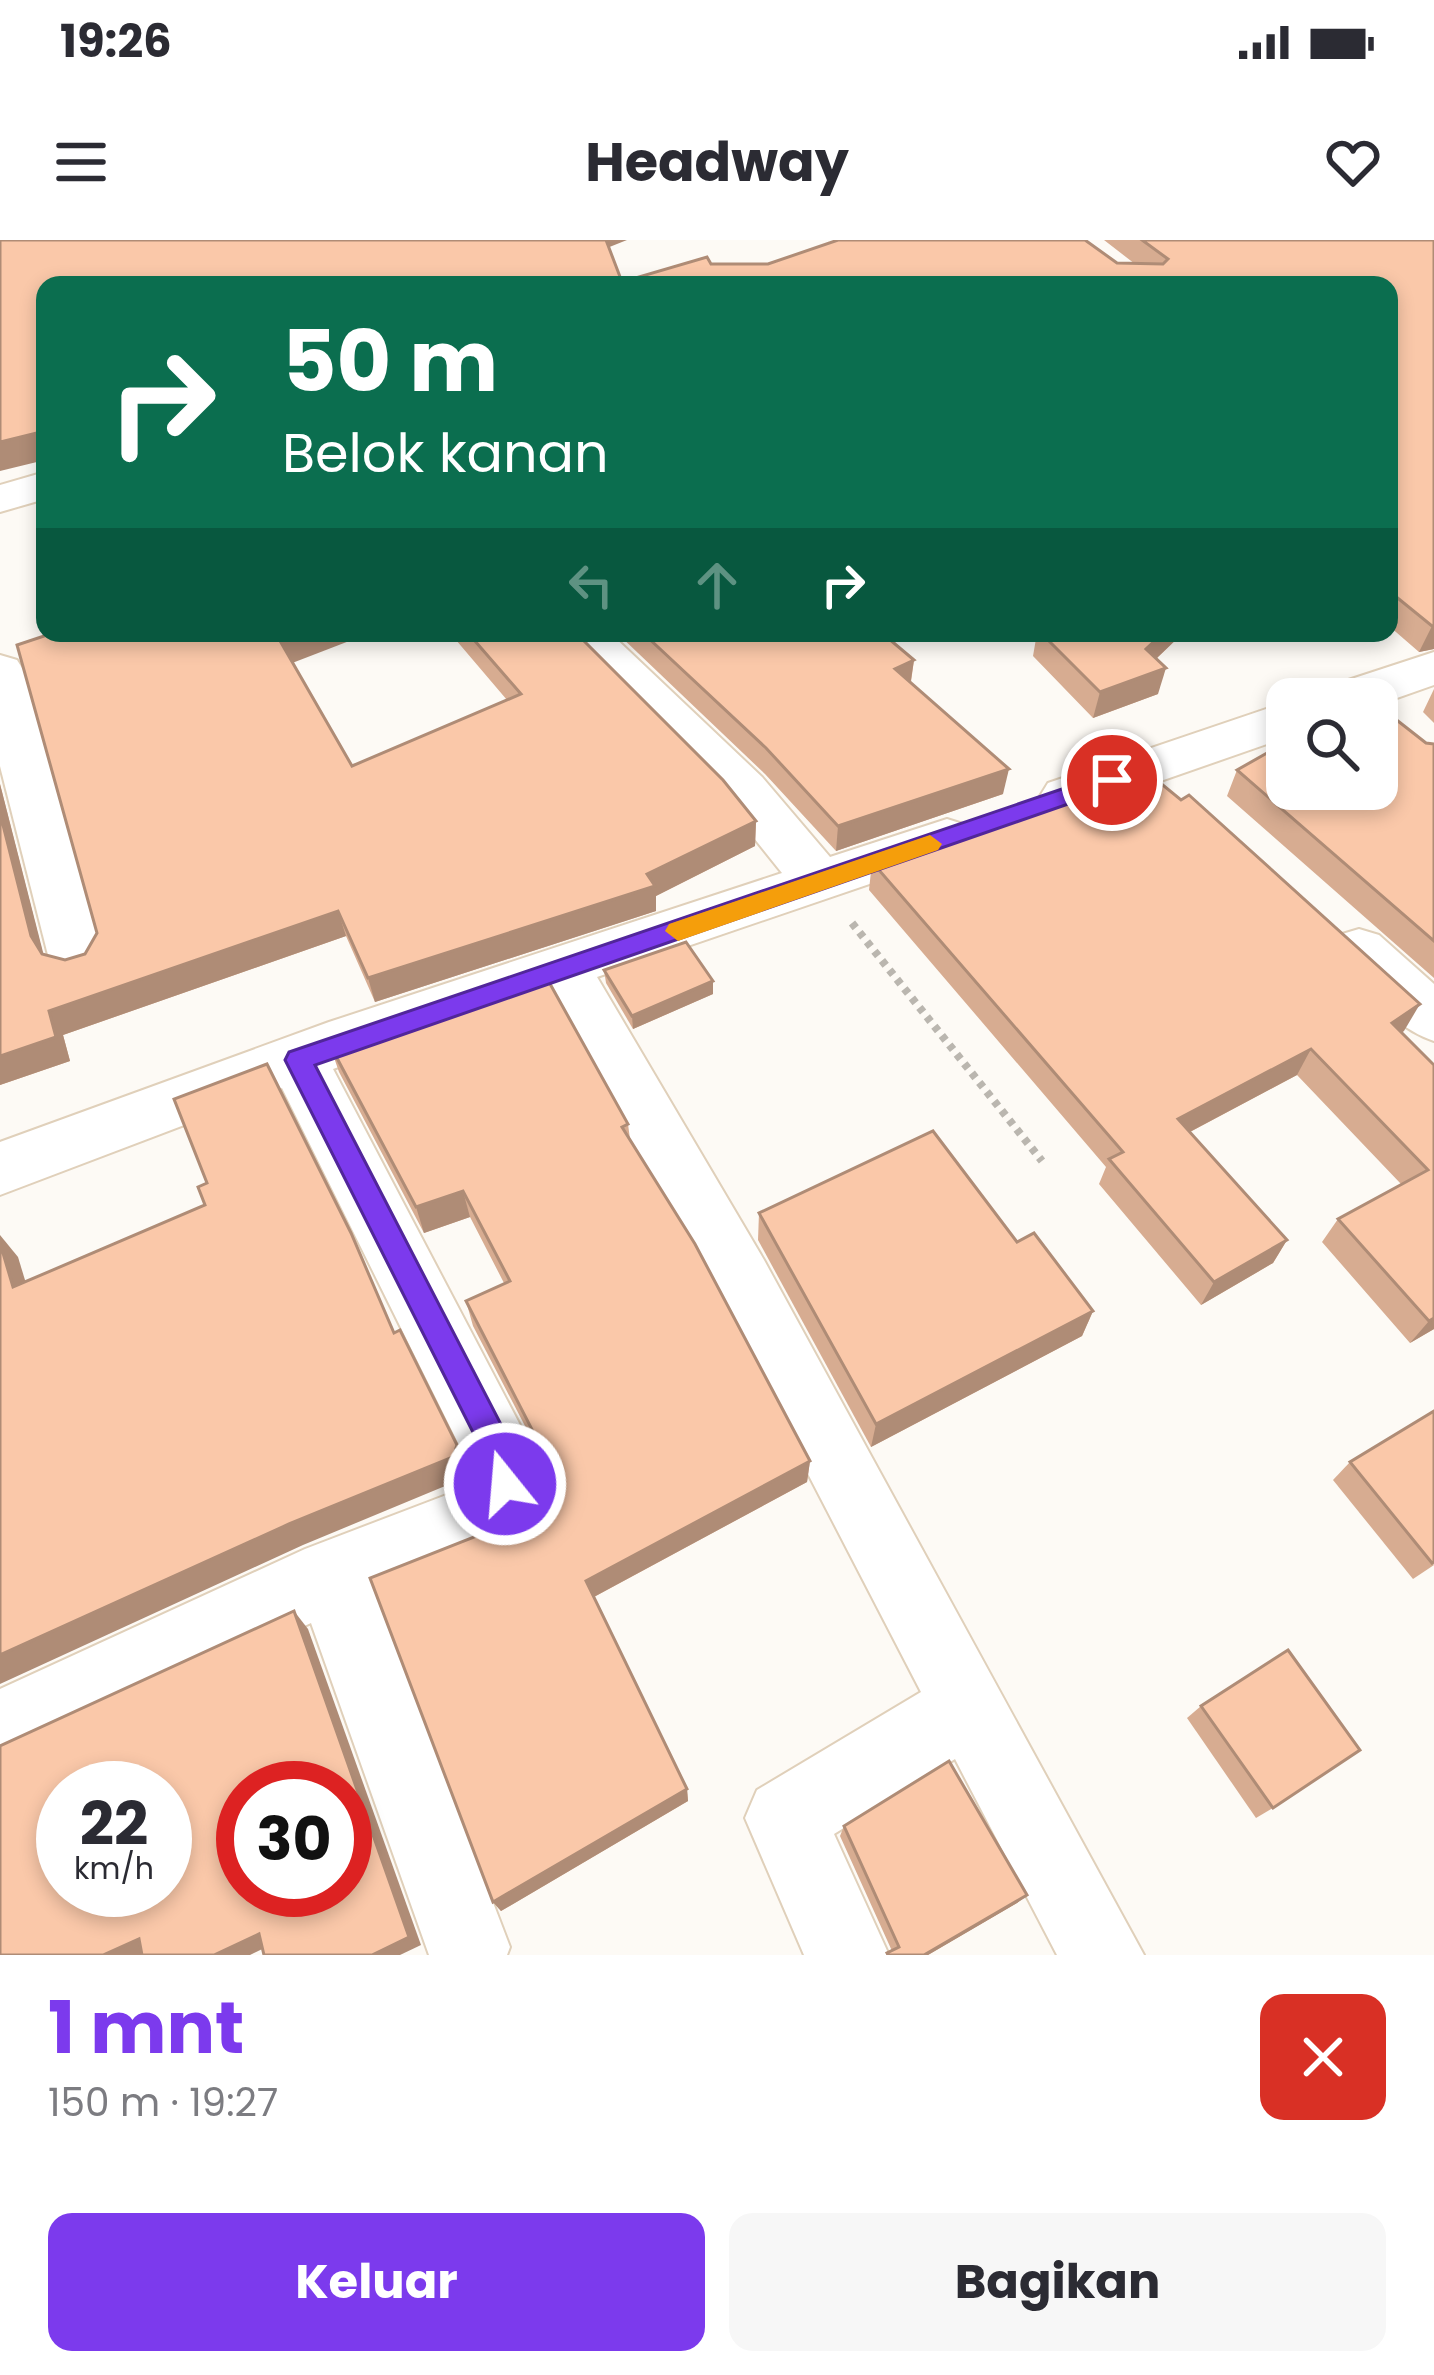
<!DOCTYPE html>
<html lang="id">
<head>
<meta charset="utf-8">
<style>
  :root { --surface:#fff; --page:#f7f7f7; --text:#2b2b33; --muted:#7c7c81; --accent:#7c3aed }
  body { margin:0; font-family:Poppins,sans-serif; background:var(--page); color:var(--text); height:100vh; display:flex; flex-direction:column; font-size:45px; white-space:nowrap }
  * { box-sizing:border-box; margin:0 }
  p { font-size:39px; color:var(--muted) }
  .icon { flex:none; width:66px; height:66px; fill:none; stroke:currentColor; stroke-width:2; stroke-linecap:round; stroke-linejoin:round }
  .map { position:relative; height:1715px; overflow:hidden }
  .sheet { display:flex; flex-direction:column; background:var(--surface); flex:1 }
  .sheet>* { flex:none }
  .top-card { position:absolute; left:36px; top:36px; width:1362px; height:366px; border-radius:24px; box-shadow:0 6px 18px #0003; background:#0b6e4f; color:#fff; overflow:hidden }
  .buttons { position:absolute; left:1266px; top:438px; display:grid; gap:24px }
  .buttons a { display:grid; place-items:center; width:132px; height:132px; border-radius:24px; background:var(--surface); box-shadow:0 6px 18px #0003; font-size:60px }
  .speed { position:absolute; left:36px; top:1521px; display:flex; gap:24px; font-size:60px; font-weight:700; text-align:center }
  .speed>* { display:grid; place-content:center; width:156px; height:156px; border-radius:50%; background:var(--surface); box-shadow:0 6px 18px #0003; line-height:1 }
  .speed small { font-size:30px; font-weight:400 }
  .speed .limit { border:18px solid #d22; background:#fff; color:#111 }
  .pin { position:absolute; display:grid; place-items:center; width:102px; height:102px; color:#fff; margin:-51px; border:6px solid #fff; border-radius:50%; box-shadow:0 3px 12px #0007 }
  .me { position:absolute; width:132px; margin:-66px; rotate:343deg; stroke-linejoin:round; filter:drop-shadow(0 0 9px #0008) }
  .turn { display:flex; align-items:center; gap:42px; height:252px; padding:0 48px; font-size:54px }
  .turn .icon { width:156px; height:156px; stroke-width:2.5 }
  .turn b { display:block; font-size:84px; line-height:102px }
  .lanes { display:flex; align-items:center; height:114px; padding:0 48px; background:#0003; justify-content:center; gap:60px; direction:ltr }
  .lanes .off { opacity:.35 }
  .round { display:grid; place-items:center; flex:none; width:126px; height:126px; border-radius:24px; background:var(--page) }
  .overview { display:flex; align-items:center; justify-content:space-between; height:204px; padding:0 48px }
  h1 { font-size:72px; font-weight:700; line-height:90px; color:var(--accent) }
  .action { display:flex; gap:24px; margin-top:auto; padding:24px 48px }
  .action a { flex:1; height:138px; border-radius:24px; background:var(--accent); color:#fff; font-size:48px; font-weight:700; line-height:138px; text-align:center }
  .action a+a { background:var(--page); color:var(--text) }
  .status { display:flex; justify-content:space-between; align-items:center; height:84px; padding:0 60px; background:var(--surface); direction:ltr }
  .status svg { height:33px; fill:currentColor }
  header { display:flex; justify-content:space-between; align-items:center; height:156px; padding:0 48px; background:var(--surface); font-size:54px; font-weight:700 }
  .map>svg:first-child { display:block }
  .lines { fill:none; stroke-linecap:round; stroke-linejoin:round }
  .minor-casing { stroke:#e0d0ba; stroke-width:4 }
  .path { stroke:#bab6af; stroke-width:8; stroke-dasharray:6 6; stroke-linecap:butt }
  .minor { fill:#fff; fill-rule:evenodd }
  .wall { fill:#d7ac91 }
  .shaded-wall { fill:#af8c76 }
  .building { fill:#fac8a9; stroke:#af8c76; stroke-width:3; fill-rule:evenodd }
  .route { fill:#7c3aed; stroke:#51269a; stroke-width:3 }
  .slow { fill:#f59e0b }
</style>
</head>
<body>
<div class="status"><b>19:26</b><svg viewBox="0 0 49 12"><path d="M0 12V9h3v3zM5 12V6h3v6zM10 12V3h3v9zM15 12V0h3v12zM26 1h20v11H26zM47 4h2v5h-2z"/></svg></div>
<header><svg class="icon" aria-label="menu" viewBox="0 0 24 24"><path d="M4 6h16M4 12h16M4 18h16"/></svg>Headway<svg class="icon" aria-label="heart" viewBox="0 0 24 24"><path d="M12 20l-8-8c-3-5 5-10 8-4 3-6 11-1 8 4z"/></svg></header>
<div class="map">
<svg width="1434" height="1715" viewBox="0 0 1434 1715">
  <rect width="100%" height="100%" fill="#fdfaf5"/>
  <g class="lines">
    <g class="minor-casing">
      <g id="minor">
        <polygon points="45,232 45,259 0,272 0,245"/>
        <polygon points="559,393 610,393 762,537 830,617 947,579 966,585 973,598 966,611 597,737 764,1020 1144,1715 1057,1715 955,1519 834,1594 889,1715 804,1715 745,1578 757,1550 921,1452 718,1060 548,754 333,829 541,1225 520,1289 497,1305 375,1354 510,1707 507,1715 429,1715 311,1383 0,1528 0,1449 305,1309 449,1254 466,1242 470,1227 282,848 0,955 0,902 329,782 782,633 726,563"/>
        <polygon points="1434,412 1434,445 1377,465 1377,459 1320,459 1327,447"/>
        <polygon points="0,415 17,420 24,431 105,719 97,734 77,740 57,734 49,719 0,526"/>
        <polygon points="1287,462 1287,497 1066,574 1048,569 1040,556 1048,543"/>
        <path d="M 1359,689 L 1379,695 L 1434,744 L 1434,801 C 1397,789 1350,744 1331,710 L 1339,695 Z"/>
      </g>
    </g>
    <polyline class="path" points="852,683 1042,921"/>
    <use href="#minor" class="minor"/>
  </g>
  <g class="wall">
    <polygon points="0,0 609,8 622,42 711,24 1135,24 1104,0 1434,0 1434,409 1419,412 1389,386 1389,45 45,45 45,220 24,224"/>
    <polygon points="450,393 576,393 756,581 755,606 656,656 656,671 375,762 346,696 63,795 70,821 0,845 0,544 43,714 65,720 85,714 293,423 352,526 507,460"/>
    <polygon points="617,393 882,393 914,420 911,442 1003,554 836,611 765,534"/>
    <polygon points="1037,393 1183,393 1156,419 1158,454 1093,478 1033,416"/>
    <polygon points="1434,449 1434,483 1423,472"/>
    <polygon points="1426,503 1434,504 1434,738 1227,556 1237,530 1287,549"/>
    <polygon points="872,622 1404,791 1401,792 1434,825 1434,1089 1410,1103 1322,1002 1338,979 1401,944 1297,835 1190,892 1287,1000 1273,1023 1201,1065 1099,944 1106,927 869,650"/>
    <polygon points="604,730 713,741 713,754 633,789 606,743"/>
    <polygon points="329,803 628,884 630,899 810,1221 807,1242 594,1357 687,1549 688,1561 501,1671 493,1662 492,1290 516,1273 538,1211 473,1086 466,1061 504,1043 470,977 424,993 339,832"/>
    <polygon points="759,973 1017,1002 1093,1071 1082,1096 871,1207 758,1000"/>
    <polygon points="1350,1222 1434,1325 1413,1339 1333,1240"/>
    <polygon points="1201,1466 1273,1568 1256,1578 1187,1478"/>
    <polygon points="844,1586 1027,1655 1017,1663 928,1715 886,1715 892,1711 840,1596"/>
  </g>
  <g class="shaded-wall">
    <polygon points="602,0 627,0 602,10"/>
    <polygon points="45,191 45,220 0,231 0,202"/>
    <polygon points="1432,386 1434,386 1434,409 1419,412"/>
    <polygon points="296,393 370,393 287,425 279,399"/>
    <polygon points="1163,393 1183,393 1139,435 1146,409"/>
    <polygon points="914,420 910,446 895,429"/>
    <polygon points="1166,428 1158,454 1093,478 1100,452"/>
    <polygon points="1009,529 1003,554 836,611 838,586"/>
    <polygon points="0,544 45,720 31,696 0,573"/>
    <polygon points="756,581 755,606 656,656 656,671 375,762 368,738 647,634"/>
    <polygon points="338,671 346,696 63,795 70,821 0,845 0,816 49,771"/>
    <polygon points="713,741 713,754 633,789 632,776"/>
    <polygon points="1420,764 1404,791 1376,809 1392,783"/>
    <polygon points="1311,809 1297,835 1167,904 1178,879"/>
    <polygon points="463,951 470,977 424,993 416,967"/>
    <polygon points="0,995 18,1017 35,1073 13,1047 0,1003"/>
    <polygon points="1287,1000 1273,1023 1201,1065 1214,1042"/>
    <polygon points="1093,1071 1082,1096 871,1207 876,1184"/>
    <polygon points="1434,1078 1434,1089 1410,1103 1429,1081"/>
    <polygon points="457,1205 465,1227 462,1239 303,1305 0,1444 0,1415"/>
    <polygon points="810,1221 807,1242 590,1359 586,1341"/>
    <polygon points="294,1371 308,1389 421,1705 400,1715 372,1715"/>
    <polygon points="687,1549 688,1561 501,1671 493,1662"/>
    <polygon points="1027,1655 1017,1663 928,1715 924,1715"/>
    <polygon points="259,1694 277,1702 250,1715 214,1715"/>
    <polygon points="139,1699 143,1715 103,1715"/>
  </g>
  <g class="building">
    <polygon points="0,0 606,0 622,42 707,17 711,24 768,24 838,0 1085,0 1117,23 1163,24 1168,19 1142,0 1434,0 1434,386 1432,386 1389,351 1389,45 45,45 45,191 0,202"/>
    <polygon points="53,393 296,393 279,399 352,526 521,454 468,393 576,393 723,540 756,581 647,634 655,646 368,738 338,671 49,771 56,797 0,816 0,573 31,696 42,714 65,720 85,714 97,693 17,405"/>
    <polygon points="643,393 882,393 914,420 895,429 1009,529 838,586 766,508"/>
    <polygon points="1041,393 1163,393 1146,409 1166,428 1100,452"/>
    <polygon points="1389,474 1426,503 1434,504 1434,701 1237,530 1267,513 1287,528 1287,549 1377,549 1377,480"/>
    <polygon points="1142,528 1181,560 1189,555 1420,764 1392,783 1434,825 1434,1078 1429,1081 1338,979 1428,930 1311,809 1178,879 1287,1000 1214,1042 1109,919 1123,912 872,622"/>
    <polygon points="686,702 713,741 632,776 604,730"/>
    <polygon points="544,733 628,884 622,887 695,1004 810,1221 586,1341 687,1549 493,1662 370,1338 492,1290 516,1273 540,1205 466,1061 510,1041 463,951 416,967 329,803"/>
    <polygon points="267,824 351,993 394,1093 400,1090 457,1205 453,1217 289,1284 0,1415 0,1003 13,1047 205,965 198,947 207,943 174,859"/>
    <polygon points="933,891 1017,1002 1034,993 1093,1071 876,1184 759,973"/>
    <polygon points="1434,1171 1434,1322 1432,1323 1350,1222"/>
    <path d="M 294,1371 L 409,1697 L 372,1715 L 264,1715 L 259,1694 L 214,1715 L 142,1715 L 139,1699 L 103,1715 L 0,1715 L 0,1506 ZM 63,1548 L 165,1548 L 165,1650 L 63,1650 ZM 243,1548 L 345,1548 L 345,1650 L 243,1650 Z"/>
    <polygon points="1288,1410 1360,1510 1273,1568 1201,1466"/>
    <polygon points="949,1521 1027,1655 924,1715 888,1715 887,1713 899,1707 844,1586"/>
  </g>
  <polygon class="route" points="1112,532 1123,540 1120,546 315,825 522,1225 516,1255 505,1260 494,1255 490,1226 285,820 289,812"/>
  <polygon class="slow" points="930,595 942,604 938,610 678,701 665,691 669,684"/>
</svg>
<div class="buttons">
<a><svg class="icon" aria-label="search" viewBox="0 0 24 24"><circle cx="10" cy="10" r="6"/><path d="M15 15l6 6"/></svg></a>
</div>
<div class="speed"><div>22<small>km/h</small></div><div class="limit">30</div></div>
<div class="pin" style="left:1112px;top:540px;background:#d93025"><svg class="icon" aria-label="arrive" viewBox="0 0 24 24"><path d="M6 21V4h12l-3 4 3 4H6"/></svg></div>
<svg class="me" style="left:505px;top:1244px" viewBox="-20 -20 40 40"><circle r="17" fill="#7c3aed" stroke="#fff" stroke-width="3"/><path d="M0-11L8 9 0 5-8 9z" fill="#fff"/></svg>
<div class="top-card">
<div class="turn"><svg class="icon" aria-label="right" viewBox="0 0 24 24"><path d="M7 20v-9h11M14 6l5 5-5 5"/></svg><div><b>50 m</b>Belok kanan</div></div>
<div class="lanes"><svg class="icon off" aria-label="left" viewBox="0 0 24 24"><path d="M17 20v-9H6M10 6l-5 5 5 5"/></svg><svg class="icon off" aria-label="ahead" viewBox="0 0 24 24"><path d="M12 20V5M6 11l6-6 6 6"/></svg><svg class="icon" aria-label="right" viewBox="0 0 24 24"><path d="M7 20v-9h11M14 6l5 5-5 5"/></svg></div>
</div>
</div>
<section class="sheet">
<div class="overview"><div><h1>1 mnt</h1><p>150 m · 19:27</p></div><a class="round" style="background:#d93025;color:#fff"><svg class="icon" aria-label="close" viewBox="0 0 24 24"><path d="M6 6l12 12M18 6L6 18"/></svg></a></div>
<div class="action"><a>Keluar</a><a>Bagikan</a></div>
</section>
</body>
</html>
